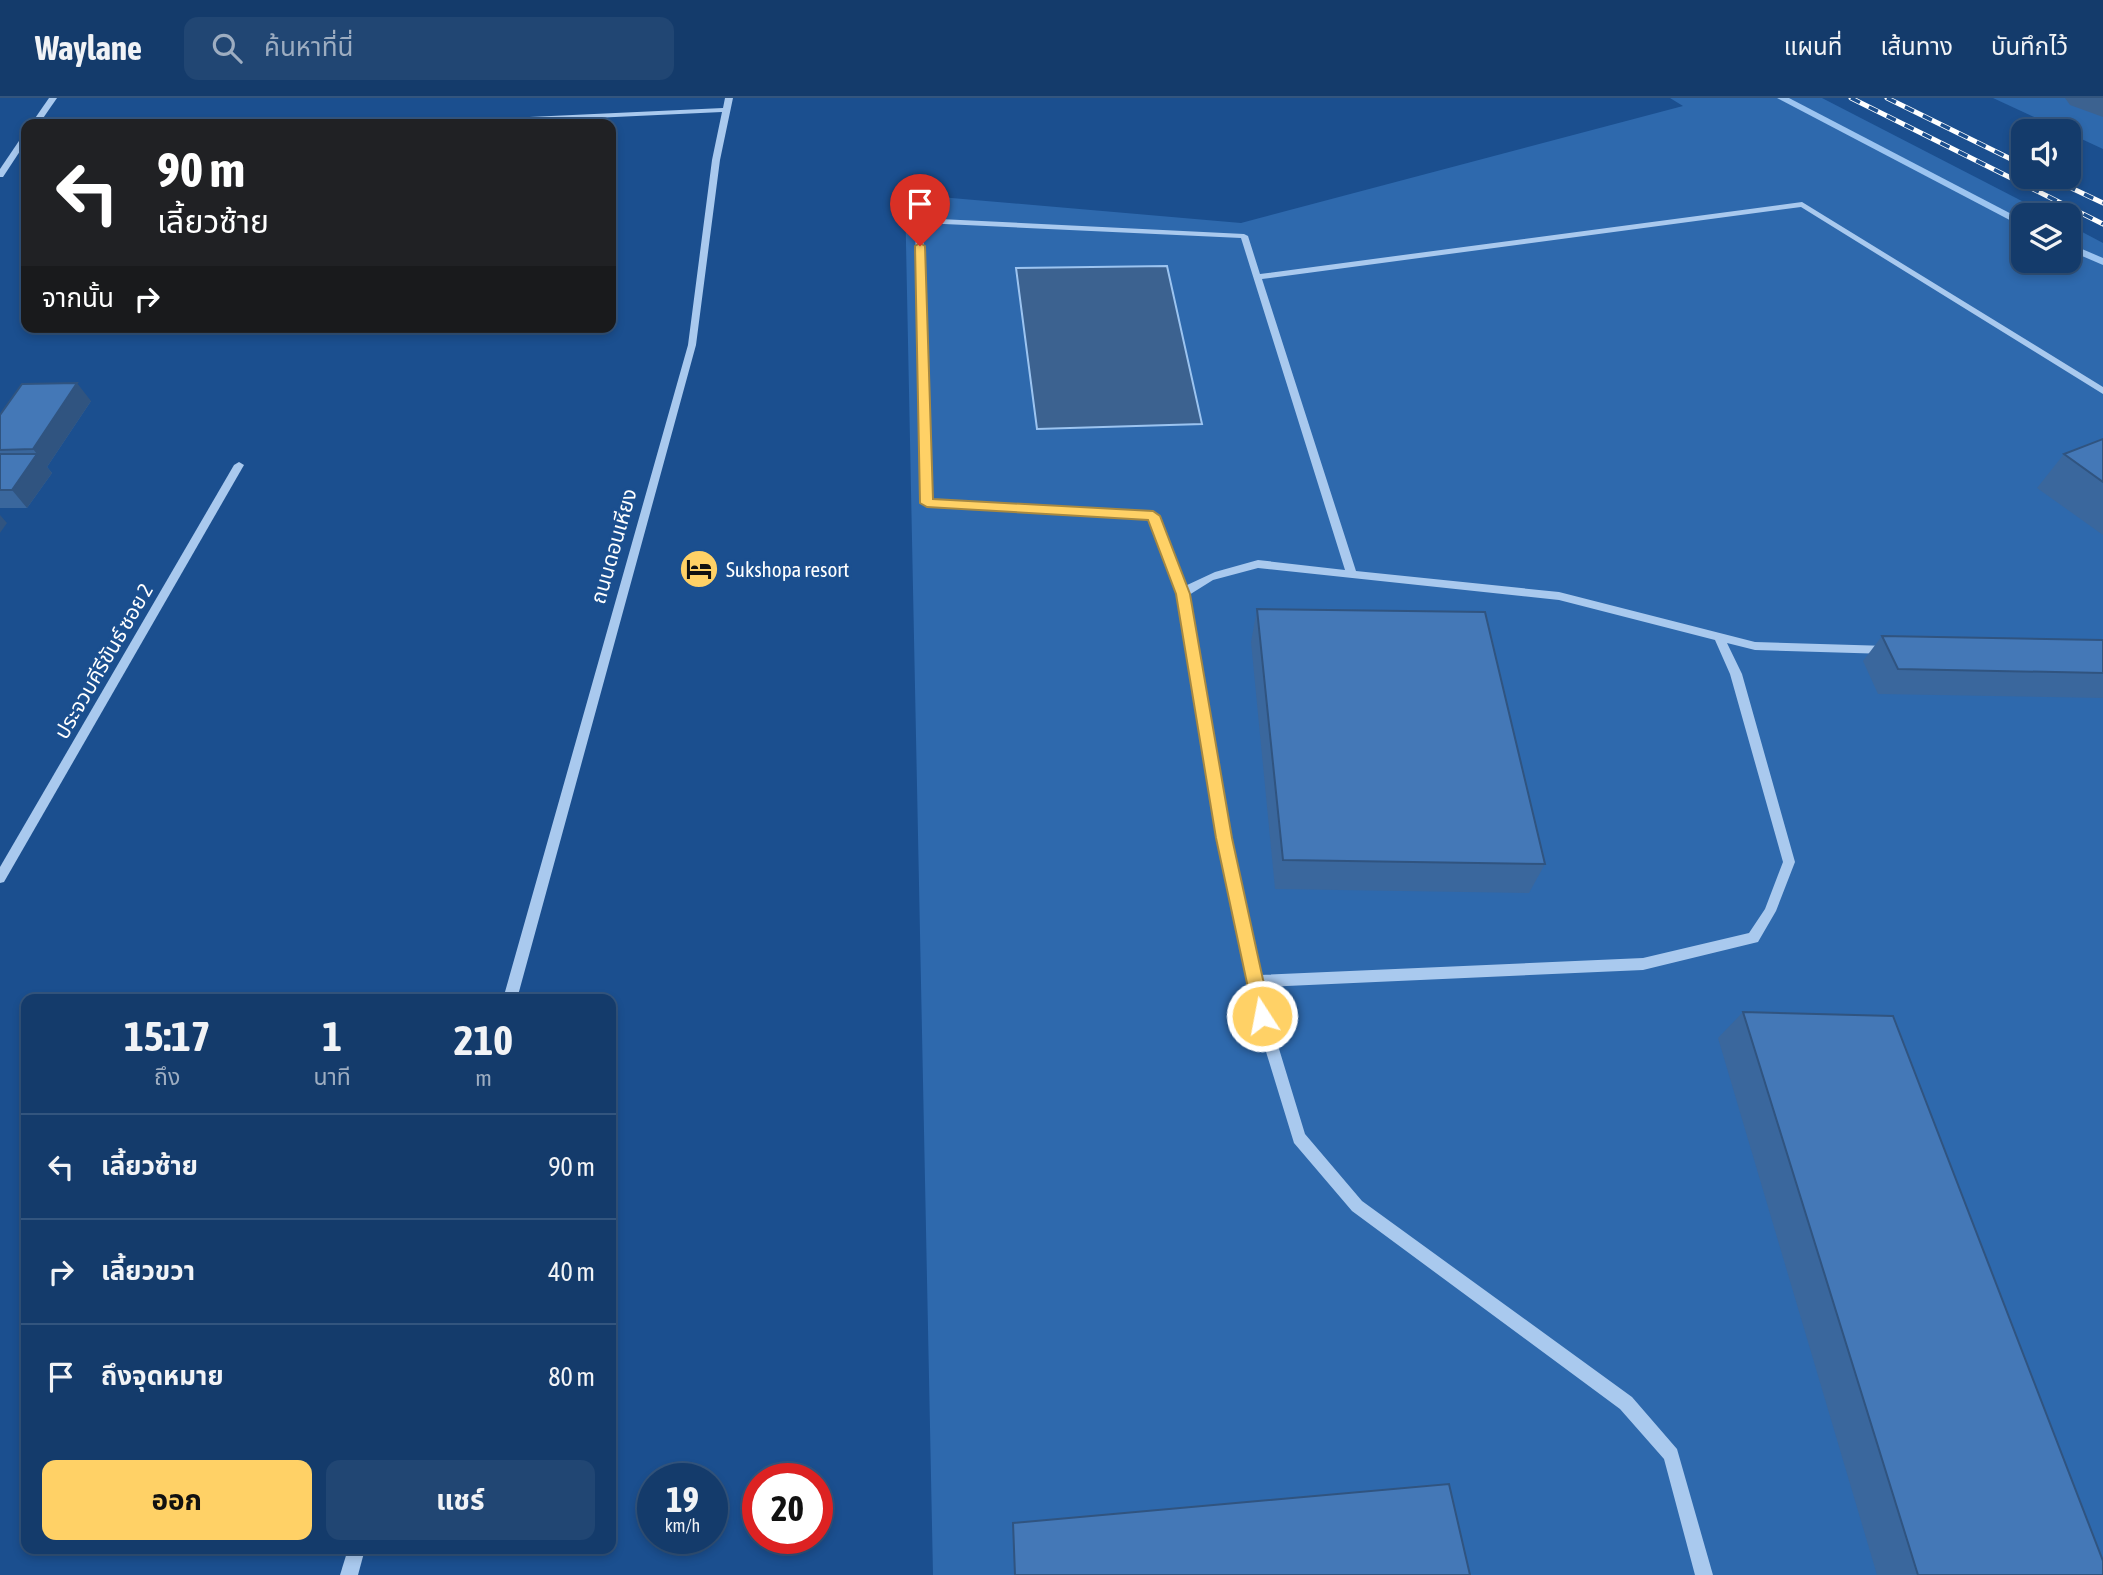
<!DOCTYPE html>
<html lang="th">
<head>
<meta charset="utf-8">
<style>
  :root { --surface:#143b6b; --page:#214673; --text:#f1f3f6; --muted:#9dadc1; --line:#33557e; --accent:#ffd166 }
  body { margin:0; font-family:"Asap Condensed","Noto Sans Thai",sans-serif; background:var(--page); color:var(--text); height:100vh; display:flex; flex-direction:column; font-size:26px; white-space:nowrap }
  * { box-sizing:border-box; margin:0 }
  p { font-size:23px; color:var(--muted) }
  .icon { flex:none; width:38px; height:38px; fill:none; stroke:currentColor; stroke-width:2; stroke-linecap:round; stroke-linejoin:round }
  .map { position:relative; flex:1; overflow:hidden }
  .side { position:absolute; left:21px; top:896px; width:595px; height:560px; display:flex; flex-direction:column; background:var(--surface); border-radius:14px; box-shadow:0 4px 10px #0003,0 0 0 2px var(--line) }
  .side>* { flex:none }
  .guide { position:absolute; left:21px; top:21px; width:595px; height:214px; border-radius:14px; box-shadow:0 4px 10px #0003,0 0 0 2px var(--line); background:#202124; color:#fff; overflow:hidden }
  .buttons { position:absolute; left:2011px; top:21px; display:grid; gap:14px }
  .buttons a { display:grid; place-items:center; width:70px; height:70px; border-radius:14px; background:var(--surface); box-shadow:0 4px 10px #0003,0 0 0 2px var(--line); font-size:35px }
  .speed { position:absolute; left:637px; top:1365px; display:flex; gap:14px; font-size:35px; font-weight:700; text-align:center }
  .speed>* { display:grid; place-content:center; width:91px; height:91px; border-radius:50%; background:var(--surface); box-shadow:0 4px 10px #0003,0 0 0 2px var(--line); line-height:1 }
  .speed small { font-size:18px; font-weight:400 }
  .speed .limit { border:10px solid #d22; background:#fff; color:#111 }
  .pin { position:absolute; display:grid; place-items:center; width:60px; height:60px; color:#fff; margin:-72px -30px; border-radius:50% 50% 50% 0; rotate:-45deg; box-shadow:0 0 7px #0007 }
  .pin .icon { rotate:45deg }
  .me { position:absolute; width:77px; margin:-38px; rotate:349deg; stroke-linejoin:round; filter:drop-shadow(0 0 5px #0008) }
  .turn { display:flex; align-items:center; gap:24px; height:147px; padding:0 21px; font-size:32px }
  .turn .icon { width:91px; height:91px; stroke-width:2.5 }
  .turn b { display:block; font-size:49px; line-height:60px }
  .then { display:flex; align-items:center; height:66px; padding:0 21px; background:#0003; gap:14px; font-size:26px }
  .eta { display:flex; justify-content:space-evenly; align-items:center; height:119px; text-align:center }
  .eta b { font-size:42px; font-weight:700; line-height:49px }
  .cta { display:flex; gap:14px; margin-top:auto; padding:14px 21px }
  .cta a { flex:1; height:80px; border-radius:14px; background:var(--accent); color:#111; font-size:28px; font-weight:700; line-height:80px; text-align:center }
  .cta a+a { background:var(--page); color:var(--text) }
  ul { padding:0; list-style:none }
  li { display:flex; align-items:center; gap:21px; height:105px; padding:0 21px; border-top:2px solid var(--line) }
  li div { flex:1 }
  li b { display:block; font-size:26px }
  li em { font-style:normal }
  header { display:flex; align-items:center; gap:42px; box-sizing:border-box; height:98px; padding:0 35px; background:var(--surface); border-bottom:2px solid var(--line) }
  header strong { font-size:33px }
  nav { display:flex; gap:38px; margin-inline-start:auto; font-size:24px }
  .search { width:490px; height:63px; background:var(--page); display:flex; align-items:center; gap:18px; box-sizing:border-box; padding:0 24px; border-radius:14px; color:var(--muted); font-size:26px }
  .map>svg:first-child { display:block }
  .green { fill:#2e69ad }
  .water { fill:#3c6290; stroke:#9cc4f0; stroke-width:2 }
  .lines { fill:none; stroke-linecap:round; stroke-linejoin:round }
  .stream { fill:#9cc4f0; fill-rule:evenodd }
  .canal { fill:#3c6290; fill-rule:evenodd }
  .minor { fill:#a9c9ee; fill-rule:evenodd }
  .rail-casing { stroke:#fff; stroke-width:5 }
  .rail { stroke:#1b4f8f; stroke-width:3.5; stroke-dasharray:10; stroke-linecap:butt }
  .wall { fill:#3a679d }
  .shaded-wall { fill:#305480 }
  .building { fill:#4478b7; stroke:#305480; stroke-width:2 }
  .route { fill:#ffd166; stroke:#a68842; stroke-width:2 }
  .labels { text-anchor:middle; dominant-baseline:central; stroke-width:6; stroke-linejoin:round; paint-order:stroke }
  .street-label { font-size:21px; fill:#fff; stroke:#1b4f8f }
  .poi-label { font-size:21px; fill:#fff; stroke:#1b4f8f; text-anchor:start }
</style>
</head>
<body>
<header>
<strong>Waylane</strong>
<div class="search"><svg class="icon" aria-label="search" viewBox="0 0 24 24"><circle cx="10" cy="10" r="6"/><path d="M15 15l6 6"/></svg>ค้นหาที่นี่</div>
<nav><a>แผนที่</a><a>เส้นทาง</a><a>บันทึกไว้</a></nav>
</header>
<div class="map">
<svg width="2103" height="1477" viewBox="0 0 2103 1477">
  <rect width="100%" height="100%" fill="#1b4f8f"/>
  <g class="green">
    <polygon points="1670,0 1822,0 2049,117 2023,117 2023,163 2068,163 2069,127 2103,145 2103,1477 933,1477 905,96 1241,125 1683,8"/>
    <polygon points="1993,0 2103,0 2103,51"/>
  </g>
  <polygon class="water" points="1167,168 1202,326 1037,331 1016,170"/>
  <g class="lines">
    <g class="stream">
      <polygon points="1777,0 1789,0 2023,122 2023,129"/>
      <polygon points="2068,145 2103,160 2103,167 2068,152"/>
    </g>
    <polygon class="canal" points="2065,0 2103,0 2103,19 2070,7"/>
    <g class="minor">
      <polygon points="49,0 57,0 39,26 31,26"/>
      <polygon points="725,0 733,0 720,62 696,247 517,901 503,901 688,247 712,62 722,14 468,26 421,26 425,24 723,10"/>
      <polygon points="23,37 26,37 26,44 3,79 0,79 0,71"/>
      <path d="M 1802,104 L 2103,289 L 2103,296 L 1801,109 L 1262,181 L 1356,473 L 1559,494 L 1755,544 L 1888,548 L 1893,552 L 1888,556 L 1755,552 L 1727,545 L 1742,576 L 1795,764 L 1776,813 L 1758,844 L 1643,872 L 1262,889 L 1269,918 L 1305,1036 L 1362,1103 L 1632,1299 L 1677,1351 L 1713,1477 L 1695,1477 L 1664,1361 L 1620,1311 L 1352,1113 L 1294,1045 L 1255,918 L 1218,740 L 1178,496 L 1149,421 L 927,408 L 922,405 L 915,122 L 919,120 L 1244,136 L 1248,138 L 1260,176 ZM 923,125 L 1241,140 L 1345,472 L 1258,462 L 1215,474 L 1185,488 L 1157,416 L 932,402 ZM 1258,470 L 1559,502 L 1715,542 L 1730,576 L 1783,764 L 1765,811 L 1749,835 L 1643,860 L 1260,877 L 1230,740 L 1189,497 L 1213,482 Z"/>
      <polygon points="239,364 244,367 4,784 0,785 0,769 234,367"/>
      <polygon points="348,1451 365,1451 358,1477 340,1477"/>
    </g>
    <g class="rail-casing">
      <g id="rail">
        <polyline points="1851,0 2103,126"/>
        <polyline points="1887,0 2023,67"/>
        <polyline points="2048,79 2103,105"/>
      </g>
    </g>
    <use href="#rail" class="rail"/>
  </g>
  <g class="wall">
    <polygon points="91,303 47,369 52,375 27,410 0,410 0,317"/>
    <polygon points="2103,341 2103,437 2037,390 2064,356"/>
    <polygon points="1257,511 1545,766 1529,795 1275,791 1251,544"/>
    <polygon points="1882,538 2103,542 2103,600 1878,596 1863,563"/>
    <polygon points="1743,914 2103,1477 1877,1477 1718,940"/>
  </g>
  <g class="shaded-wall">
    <polygon points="77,285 91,303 47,369 52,375 27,410 12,392 37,356 33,351"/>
    <polygon points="0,417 7,425 0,435"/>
  </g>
  <g class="building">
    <polygon points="77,285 33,351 0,352 0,317 22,286"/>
    <polygon points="2103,341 2103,384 2064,356"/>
    <polygon points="0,356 37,356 12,392 0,392"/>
    <polygon points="1257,511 1485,514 1545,766 1283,762"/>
    <polygon points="1882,538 2103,542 2103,575 1898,571"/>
    <polygon points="1743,914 1893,918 2103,1463 2103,1477 1918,1477"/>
    <polygon points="1449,1386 1470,1477 1015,1477 1013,1425"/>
  </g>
  <polygon class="route" points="920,145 925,148 933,401 1153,413 1160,418 1190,496 1232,740 1271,918 1268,923 1262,925 1256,923 1254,918 1216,740 1176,496 1148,422 927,409 920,405 915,148"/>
  <defs>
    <g id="hotel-disc" transform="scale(2.0125)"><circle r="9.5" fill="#ffd166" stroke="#1b4f8f"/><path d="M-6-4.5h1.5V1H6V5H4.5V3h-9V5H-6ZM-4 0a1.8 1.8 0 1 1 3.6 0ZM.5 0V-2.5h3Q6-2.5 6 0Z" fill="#111"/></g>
  </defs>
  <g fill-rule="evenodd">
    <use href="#hotel-disc" x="699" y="471"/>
  </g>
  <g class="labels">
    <g class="street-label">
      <text transform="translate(613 448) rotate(-74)">ถนนดอนเหียง</text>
      <text transform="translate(103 563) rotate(-60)">ประจวบคีรีขันธ์ ซอย 2</text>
    </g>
    <g class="poi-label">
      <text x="726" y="471">Sukshopa resort</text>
    </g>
  </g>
</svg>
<div class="buttons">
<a><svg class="icon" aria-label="sound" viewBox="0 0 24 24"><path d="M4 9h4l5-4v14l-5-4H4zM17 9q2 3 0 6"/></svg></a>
<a><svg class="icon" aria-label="layers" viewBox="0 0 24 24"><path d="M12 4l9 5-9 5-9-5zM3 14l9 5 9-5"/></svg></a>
</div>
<div class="speed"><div>19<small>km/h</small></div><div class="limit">20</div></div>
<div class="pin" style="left:920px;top:148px;background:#d93025"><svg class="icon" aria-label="arrive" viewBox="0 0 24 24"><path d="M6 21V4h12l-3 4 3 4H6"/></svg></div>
<svg class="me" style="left:1262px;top:918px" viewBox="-20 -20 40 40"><circle r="17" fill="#ffd166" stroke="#fff" stroke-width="3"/><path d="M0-11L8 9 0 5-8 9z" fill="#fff"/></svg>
<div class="guide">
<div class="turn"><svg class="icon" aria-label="left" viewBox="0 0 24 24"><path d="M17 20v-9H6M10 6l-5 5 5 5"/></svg><div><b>90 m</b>เลี้ยวซ้าย</div></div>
<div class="then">จากนั้น<svg class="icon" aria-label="right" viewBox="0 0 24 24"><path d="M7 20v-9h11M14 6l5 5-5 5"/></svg></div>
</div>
<section class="side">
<div class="eta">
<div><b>15:17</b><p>ถึง</p></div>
<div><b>1</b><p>นาที</p></div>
<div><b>210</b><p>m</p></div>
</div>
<ul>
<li><svg class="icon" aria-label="left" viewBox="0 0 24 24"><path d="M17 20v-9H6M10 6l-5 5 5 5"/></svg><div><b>เลี้ยวซ้าย</b></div><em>90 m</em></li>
<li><svg class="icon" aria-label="right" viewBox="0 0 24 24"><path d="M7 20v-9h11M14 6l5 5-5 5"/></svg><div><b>เลี้ยวขวา</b></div><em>40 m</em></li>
<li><svg class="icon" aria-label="arrive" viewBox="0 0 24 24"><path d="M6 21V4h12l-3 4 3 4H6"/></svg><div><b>ถึงจุดหมาย</b></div><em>80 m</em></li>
</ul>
<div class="cta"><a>ออก</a><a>แชร์</a></div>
</section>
</div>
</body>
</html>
